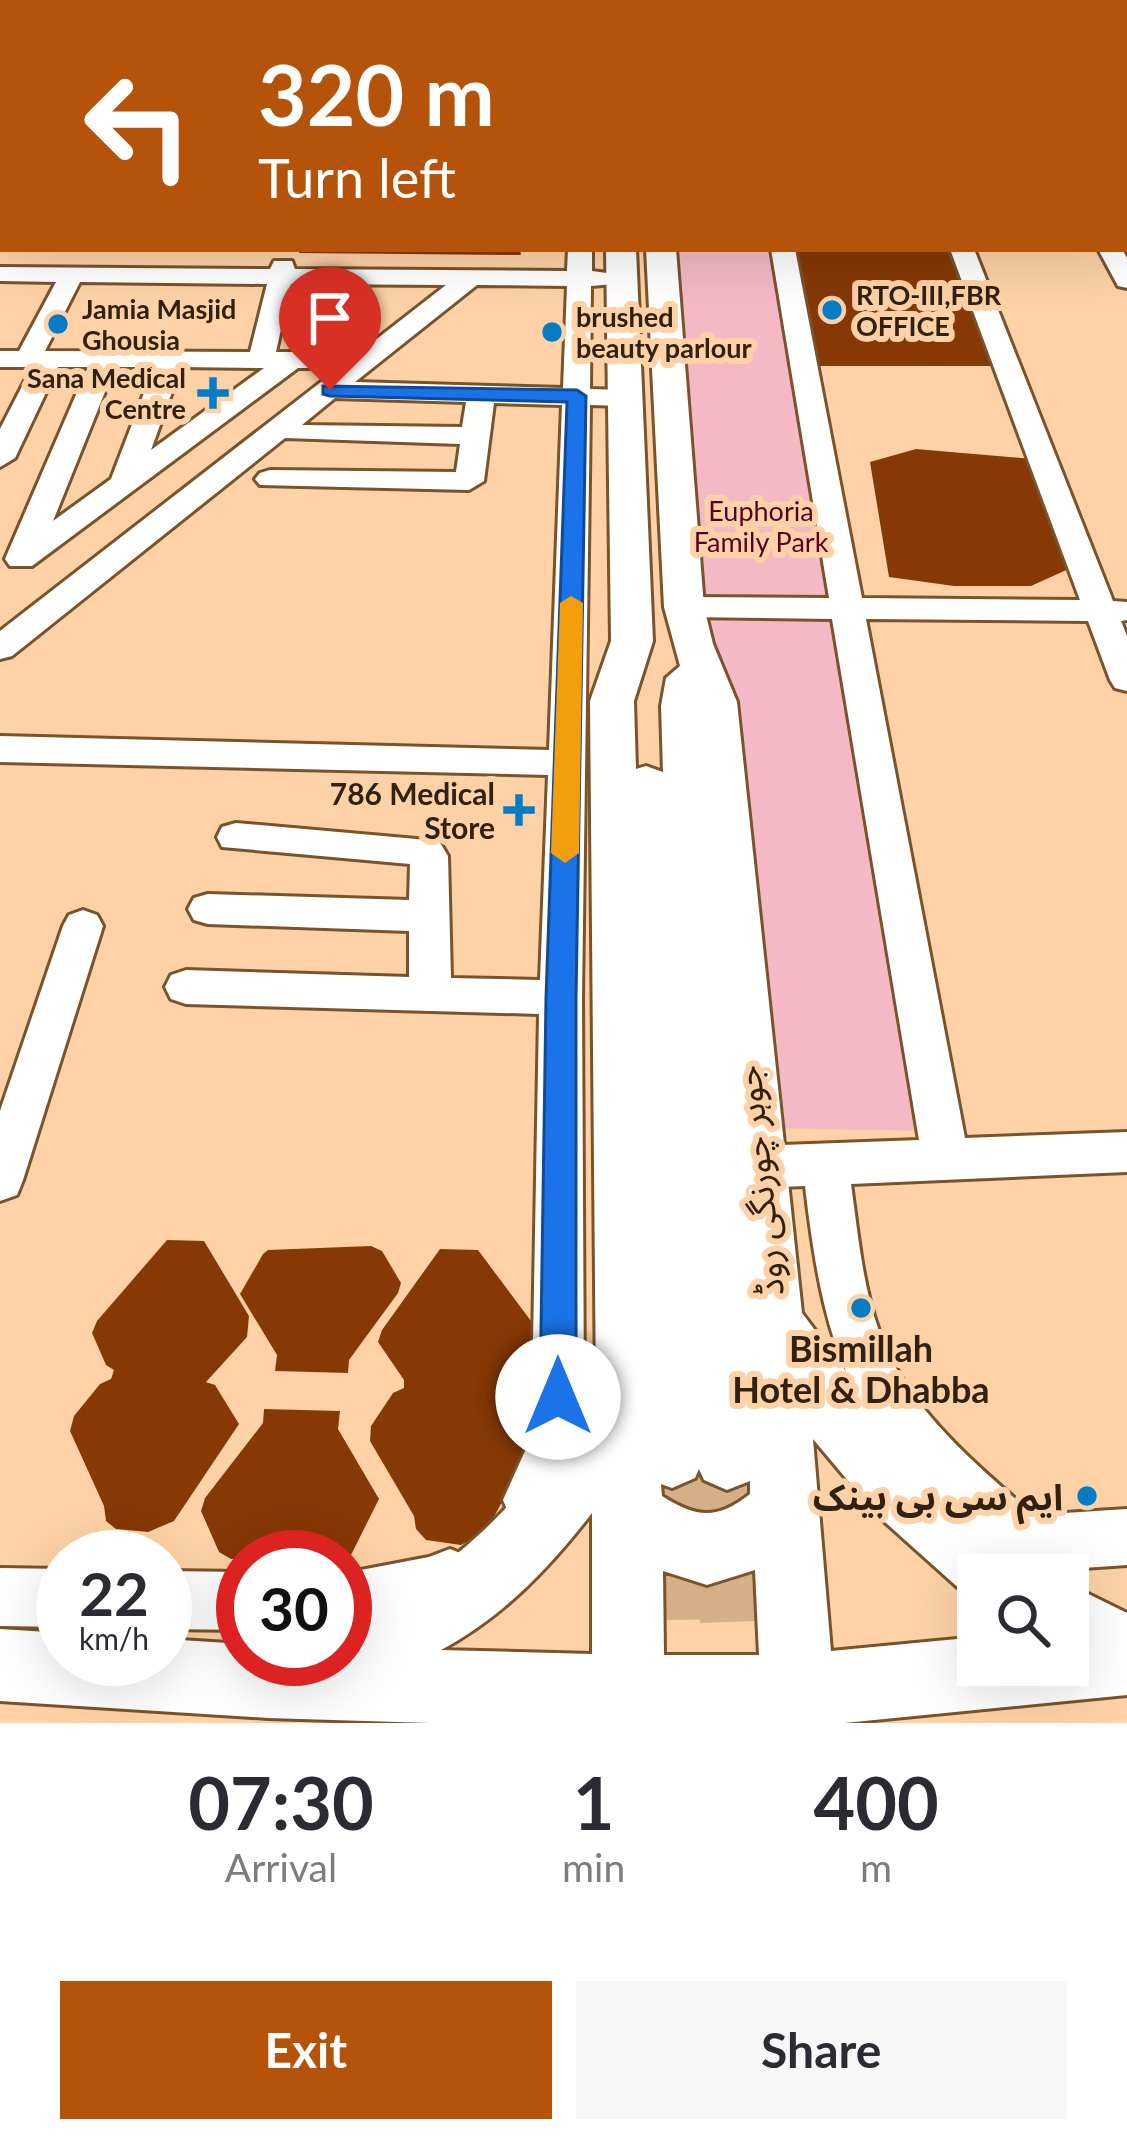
<!DOCTYPE html>
<html lang="en">
<head>
<meta charset="utf-8">
<style>
  :root { --surface:#fff; --page:#f7f7f7; --text:#2b2b33; --muted:#7c7c81; --accent:#b45309 }
  body { margin:0; font-family:Lato,"Noto Sans Arabic",sans-serif; background:var(--page); color:var(--text); height:100vh; display:flex; flex-direction:column; font-size:45px; white-space:nowrap }
  * { box-sizing:border-box; margin:0 }
  p { font-size:39px; color:var(--muted) }
  .icon { flex:none; width:66px; height:66px; fill:none; stroke:currentColor; stroke-width:2; stroke-linecap:round; stroke-linejoin:round }
  .map { position:relative; height:1723px; overflow:hidden }
  .panel { display:flex; flex-direction:column; background:var(--surface); flex:1 }
  .panel>* { flex:none }
  .guide { position:absolute; left:0px; top:0px; width:1128px; height:252px; box-shadow:0 12px 48px #0002; background:#b45309; color:#fff; overflow:hidden }
  .tools { position:absolute; left:957px; top:1554px; display:grid; gap:24px }
  .tools a { display:grid; place-items:center; width:132px; height:132px; border-radius:0px; background:var(--surface); box-shadow:0 12px 48px #0002; font-size:60px }
  .speed { position:absolute; left:36px; top:1530px; display:flex; gap:24px; font-size:60px; font-weight:700; text-align:center }
  .speed>* { display:grid; place-content:center; width:156px; height:156px; border-radius:50%; background:var(--surface); box-shadow:0 12px 48px #0002; line-height:1 }
  .speed small { font-size:30px; font-weight:400 }
  .speed .limit { border:18px solid #d22; background:#fff; color:#111 }
  .pin { position:absolute; display:grid; place-items:center; width:102px; height:102px; color:#fff; margin:-123px -51px; border-radius:50% 50% 50% 0; rotate:-45deg; box-shadow:0 0 12px #0007 }
  .pin .icon { rotate:45deg }
  .me { position:absolute; width:132px; margin:-66px; rotate:0deg; stroke-linejoin:round; filter:drop-shadow(0 0 9px #0008) }
  .turn { display:flex; align-items:center; gap:42px; height:252px; padding:0 60px; font-size:54px }
  .turn .icon { width:156px; height:156px; stroke-width:2.5 }
  .turn b { display:block; font-size:84px; line-height:102px }
  .eta { display:flex; justify-content:space-evenly; align-items:center; height:204px; text-align:center }
  .eta b { font-size:72px; font-weight:700; line-height:84px }
  .cta { display:flex; gap:24px; margin-top:auto; padding:24px 60px }
  .cta a { flex:1; height:138px; border-radius:0px; background:var(--accent); color:#fff; font-size:48px; font-weight:700; line-height:138px; text-align:center }
  .cta a+a { background:var(--page); color:var(--text) }
  .map>svg:first-child { display:block }
  .green { fill:#f4b9c5 }
  .building { fill:#863805 }
  .lines { fill:none; stroke-linecap:round; stroke-linejoin:round }
  .major-tunnel { stroke:#d5af88; stroke-width:66; stroke-dasharray:66 33; stroke-linecap:butt }
  .minor-casing { stroke:#79532a; stroke-width:6 }
  .major-casing { stroke:#79532a; stroke-width:6 }
  .minor { fill:#fff; fill-rule:evenodd }
  .major { fill:#fff; fill-rule:evenodd }
  .route { fill:#1a73e8; stroke:#114b97; stroke-width:3 }
  .slow { fill:#f59e0b }
  .poi-dot { fill:#057cc5; stroke:#fed2a6; stroke-width:4.5 }
  .labels { text-anchor:middle; dominant-baseline:central; stroke-width:12; stroke-linejoin:round; paint-order:stroke }
  .far-poi-label { font-size:27px; font-weight:bold; fill:#312110; stroke:#fed2a6; text-anchor:start }
  .far-park-label { font-size:27px; fill:#580023; stroke:#fed2a6 }
  .poi-label { font-size:30px; font-weight:bold; fill:#312110; stroke:#fed2a6; text-anchor:end }
  .near-street-label { font-size:36px; fill:#312110; stroke:#fed2a6 }
  .near-poi-label { font-size:36px; font-weight:bold; fill:#312110; stroke:#fed2a6 }
</style>
</head>
<body>
<div class="map">
<svg width="1127" height="1723" viewBox="0 0 1127 1723">
  <rect width="100%" height="100%" fill="#fed2a6"/>
  <g class="green">
    <polygon points="677,249 773,249 837,597 705,595"/>
    <polygon points="710,614 837,615 932,1131 757,1128"/>
  </g>
  <g class="building">
    <polygon points="299,249 520,249 521,255 299,253"/>
    <polygon points="794,249 947,249 992,366 818,366"/>
    <polygon points="916,449 1033,459 1073,567 1031,586 954,586 889,577 870,462"/>
    <polygon points="167,1240 204,1241 249,1316 247,1337 206,1382 215,1385 239,1424 174,1521 148,1532 116,1529 106,1521 104,1506 70,1431 74,1416 100,1384 111,1379 114,1370 106,1365 92,1333 97,1321"/>
    <polygon points="371,1246 382,1251 401,1283 398,1293 349,1360 348,1373 275,1371 277,1355 240,1294 263,1254 268,1250"/>
    <polygon points="440,1249 478,1250 534,1325 535,1347 499,1391 508,1394 538,1434 486,1532 461,1545 426,1540 416,1529 414,1516 370,1441 371,1426 393,1393 404,1388 404,1380 378,1342 382,1330"/>
    <polygon points="264,1409 340,1411 338,1429 379,1499 351,1555 231,1559 219,1552 201,1511 205,1498 263,1423"/>
  </g>
  <g class="lines">
    <g class="major-tunnel">
      <polyline points="672,1455 675,1723"/>
      <polyline points="727,1457 737,1723"/>
    </g>
    <g class="minor-casing">
      <g id="minor">
        <polygon points="0,0 18,0 3,3 3,8"/>
        <polygon points="132,0 151,0 153,3 134,3"/>
        <polygon points="274,0 293,0 295,3 276,3"/>
        <polygon points="421,0 440,0 442,3 423,3"/>
        <rect x="575" y="0" width="18" height="3"/>
        <polygon points="662,0 680,0 681,3 663,3"/>
        <polygon points="729,0 747,0 748,3 730,3"/>
        <polygon points="885,0 903,0 904,3 886,3"/>
        <polygon points="968,0 986,0 987,3 969,3"/>
        <polygon points="1067,0 1085,0 1087,3 1069,3"/>
        <rect x="0" y="50" width="3" height="12"/>
        <rect x="1125" y="63" width="2" height="12"/>
        <rect x="1125" y="105" width="2" height="12"/>
        <path d="M 568,249 L 592,249 L 592,271 L 614,274 L 617,279 L 614,284 L 591,286 L 590,389 L 623,390 L 637,398 L 623,406 L 590,405 L 582,998 L 584,1397 C 579,1449 571,1472 549,1519 L 530,1527 L 511,1519 L 503,1500 L 525,1451 L 532,1397 L 539,1014 L 186,1004 L 171,999 L 165,987 L 171,975 L 186,970 L 409,977 L 409,931 L 208,924 L 194,920 L 188,909 L 194,898 L 208,894 L 409,900 L 410,864 L 222,847 L 217,837 L 222,827 L 236,823 L 439,841 L 448,856 L 451,978 L 540,980 L 548,775 L 0,762 L 0,736 L 549,750 L 562,405 L 494,403 L 484,481 L 469,490 L 260,485 L 255,479 L 260,473 L 270,470 L 456,472 L 460,444 L 285,438 L 12,656 L 0,659 L 0,631 L 339,368 L 298,368 L 32,566 L 10,566 L 5,559 L 88,367 L 58,367 L 15,458 L 0,467 L 0,429 L 32,367 L 0,367 L 0,351 L 19,351 L 56,282 L 0,281 L 0,267 L 270,269 L 274,261 L 292,261 L 295,269 L 567,271 ZM 80,282 L 267,284 L 250,352 L 45,351 ZM 291,284 L 446,285 L 360,352 L 276,352 ZM 477,285 L 567,286 L 563,388 L 355,382 ZM 115,367 L 154,367 L 111,479 L 53,521 ZM 181,367 L 264,368 L 151,450 ZM 335,398 L 466,402 L 462,427 L 302,425 Z"/>
        <path d="M 771,249 L 795,249 L 862,598 L 1080,600 L 950,249 L 974,249 L 1113,601 L 1127,602 L 1127,620 L 1121,621 L 1127,636 L 1127,691 L 1115,688 L 1110,680 L 1088,621 L 866,619 L 965,1138 L 1127,1132 L 1127,1172 L 851,1184 C 858,1233 862,1284 879,1331 C 906,1407 975,1464 1034,1515 L 1127,1509 L 1127,1565 L 1040,1571 L 1038,1575 L 979,1575 L 990,1550 C 854,1427 826,1366 805,1186 L 755,1188 L 739,1182 L 732,1167 L 739,1152 L 755,1146 L 919,1140 L 832,619 L 684,617 L 668,607 L 684,597 L 829,598 Z"/>
        <polygon points="1098,249 1122,249 1127,258 1127,288 1118,286"/>
        <polygon points="83,910 97,915 103,926 23,1180 17,1195 0,1201 0,1111 63,926 69,915"/>
        <polygon points="450,1549 470,1557 478,1577 470,1597 439,1612 345,1631 345,1573 429,1557"/>
        <polygon points="0,1568 63,1569 63,1627 0,1626"/>
        <polygon points="165,1571 243,1572 243,1630 165,1629"/>
      </g>
    </g>
    <g class="major-casing">
      <g id="major">
        <rect x="633" y="0" width="22" height="3"/>
        <path d="M 606,249 L 636,249 L 653,641 L 634,701 L 636,769 L 646,766 L 663,772 L 661,706 L 666,678 L 680,666 L 664,607 L 646,249 L 676,249 L 704,607 L 713,644 L 737,702 L 802,1313 L 897,1439 L 953,1494 L 1022,1550 L 1032,1575 L 978,1575 L 978,1602 L 972,1600 L 876,1514 L 813,1439 L 831,1651 L 978,1637 L 978,1665 L 1068,1665 L 1068,1584 L 1127,1613 L 1127,1695 L 844,1723 L 430,1723 L 268,1718 L 0,1701 L 0,1629 L 63,1633 L 63,1659 L 165,1659 L 165,1639 L 243,1644 L 243,1659 L 345,1659 L 345,1620 C 458,1575 527,1492 596,1396 L 590,701 L 611,641 ZM 699,1469 L 704,1480 L 727,1490 L 750,1481 L 750,1494 C 717,1520 697,1518 662,1496 L 661,1484 L 672,1488 L 695,1478 ZM 592,1513 L 592,1654 L 441,1650 C 504,1616 549,1568 592,1513 ZM 755,1570 L 759,1655 L 664,1655 L 663,1571 L 707,1585 Z"/>
      </g>
    </g>
    <use href="#minor" class="minor"/>
    <use href="#major" class="major"/>
  </g>
  <polygon class="route" points="323,386 577,390 586,396 576,998 576,1397 571,1410 558,1415 545,1410 540,1397 546,998 567,402 330,396 323,394"/>
  <polygon class="slow" points="571,596 583,603 579,853 565,863 551,853 560,603"/>
  <g class="poi-dot">
    <circle cx="832" cy="310" r="12"/>
    <circle cx="58" cy="324" r="12"/>
    <circle cx="552" cy="332" r="12"/>
    <path d="M207 375h12v12h12v12h-12v12h-12v-12h-12v-12h12z"/>
    <path d="M513 792h12v12h12v12h-12v12h-12v-12h-12v-12h12z"/>
    <circle cx="861" cy="1308" r="12"/>
    <circle cx="1087" cy="1496" r="12"/>
  </g>
  <g class="labels">
    <g class="far-poi-label">
      <text x="856" y="294">RTO-III,FBR<tspan x="856" dy="31">OFFICE</tspan></text>
      <text x="82" y="308">Jamia Masjid<tspan x="82" dy="31">Ghousia</tspan></text>
      <text x="576" y="316">brushed<tspan x="576" dy="31">beauty parlour</tspan></text>
      <text x="186" y="377" text-anchor="end">Sana Medical<tspan x="186" dy="31">Centre</tspan></text>
    </g>
    <g class="far-park-label">
      <text x="761" y="510">Euphoria<tspan x="761" dy="31">Family Park</tspan></text>
    </g>
    <g class="poi-label">
      <text x="495" y="793">786 Medical<tspan x="495" dy="34">Store</tspan></text>
    </g>
    <g class="near-street-label">
      <text transform="translate(758 1181) rotate(-96)">جوہر چورنگی روڈ</text>
    </g>
    <g class="near-poi-label">
      <text x="861" y="1348">Bismillah<tspan x="861" dy="41">Hotel &amp; Dhabba</tspan></text>
      <text x="1063" y="1496" text-anchor="end">ایم سی بی بینک</text>
    </g>
  </g>
</svg>
<div class="tools">
<a><svg class="icon" aria-label="search" viewBox="0 0 24 24"><circle cx="10" cy="10" r="6"/><path d="M15 15l6 6"/></svg></a>
</div>
<div class="speed"><div>22<small>km/h</small></div><div class="limit">30</div></div>
<div class="pin" style="left:330px;top:390px;background:#d93025"><svg class="icon" aria-label="arrive" viewBox="0 0 24 24"><path d="M6 21V4h12l-3 4 3 4H6"/></svg></div>
<svg class="me" style="left:558px;top:1397px" viewBox="-20 -20 40 40"><circle r="19" fill="#fff"/><path d="M0-13L10 11 0 6-10 11z" fill="#1a73e8"/></svg>
<div class="guide">
<div class="turn"><svg class="icon" aria-label="left" viewBox="0 0 24 24"><path d="M17 20v-9H6M10 6l-5 5 5 5"/></svg><div><b>320 m</b>Turn left</div></div>
</div>
</div>
<section class="panel">
<div class="eta">
<div><b>07:30</b><p>Arrival</p></div>
<div><b>1</b><p>min</p></div>
<div><b>400</b><p>m</p></div>
</div>
<div class="cta"><a>Exit</a><a>Share</a></div>
</section>
</body>
</html>
